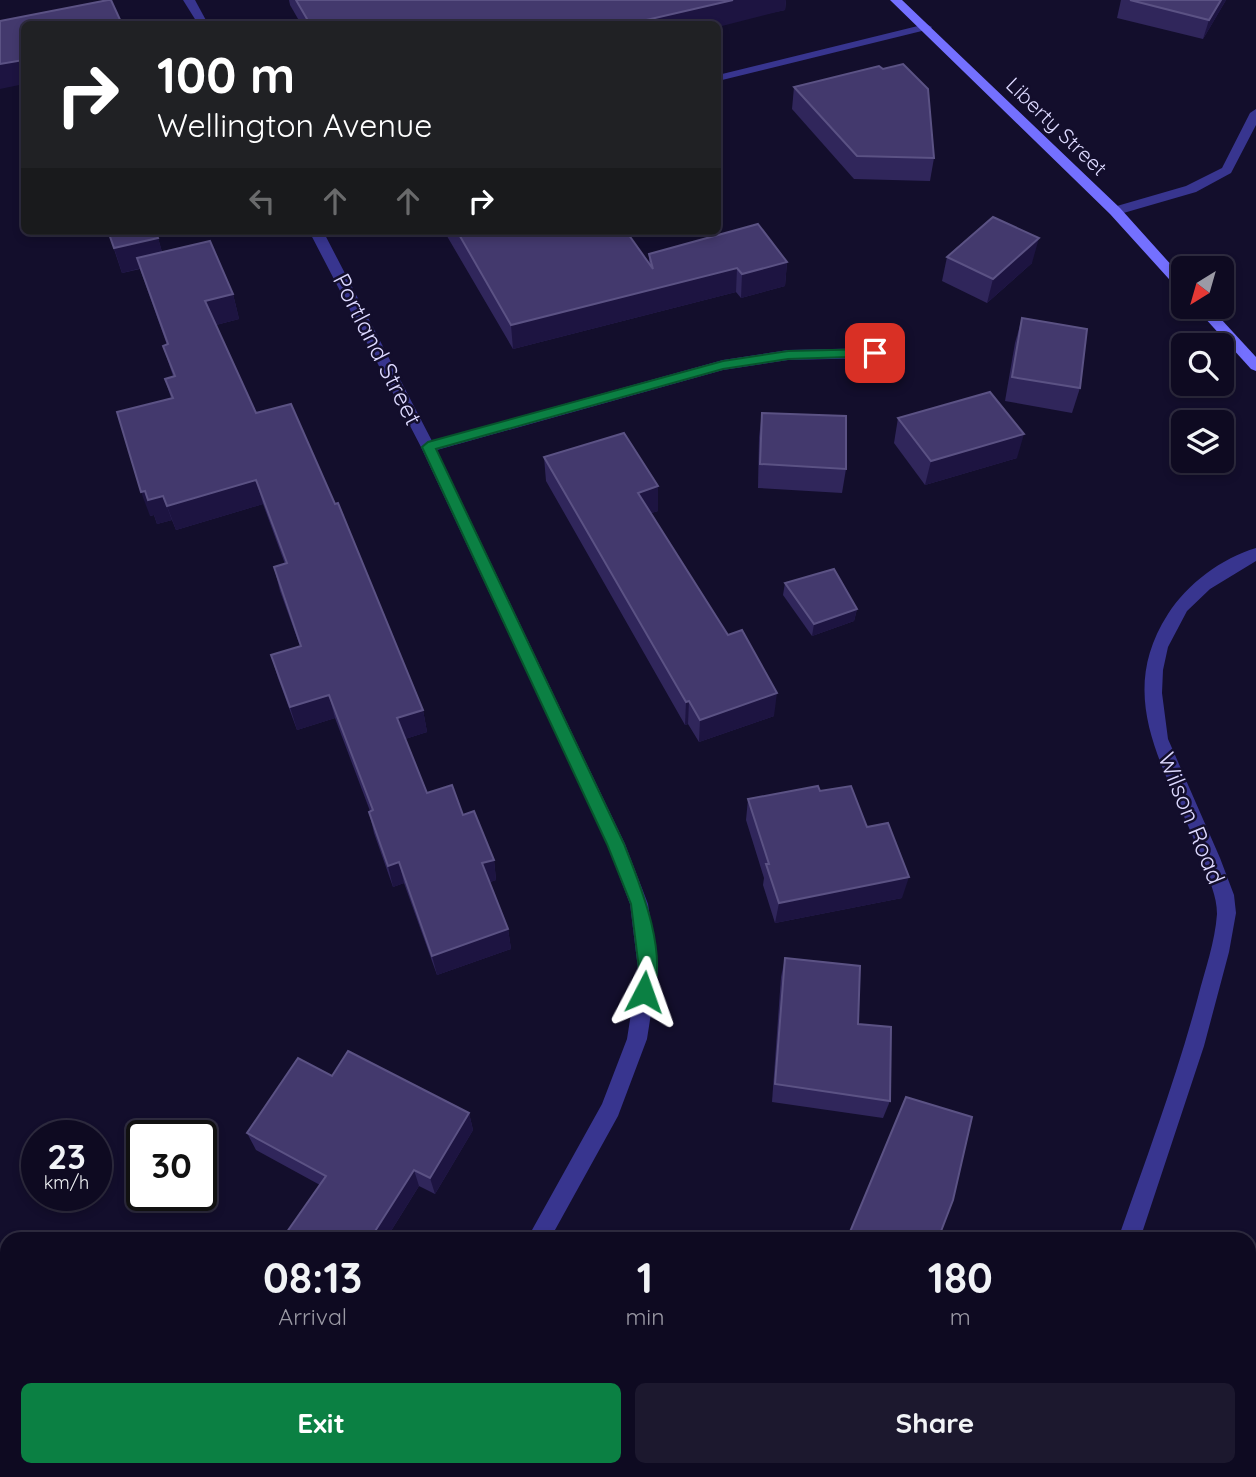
<!DOCTYPE html>
<html lang="en">
<head>
<meta charset="utf-8">
<style>
  :root { --surface:#0e0a21; --page:#1c182e; --text:#f1f3f6; --muted:#9b9aa5; --line:#2e2b3f; --accent:#0b8043 }
  body { margin:0; font-family:Quicksand,sans-serif; background:var(--page); color:var(--text); height:100vh; display:flex; flex-direction:column; font-size:26px; white-space:nowrap }
  * { box-sizing:border-box; margin:0 }
  p { font-size:23px; color:var(--muted) }
  .icon { flex:none; width:38px; height:38px; fill:none; stroke:currentColor; stroke-width:2; stroke-linecap:round; stroke-linejoin:round }
  .map { position:relative; flex:1; overflow:hidden }
  .side { position:absolute; left:0px; top:1232px; width:1256px; height:245px; display:flex; flex-direction:column; background:var(--surface); border-radius:21px 21px 0 0; box-shadow:0 4px 10px #0003,0 0 0 2px var(--line) }
  .side>* { flex:none }
  .guide { position:absolute; left:21px; top:21px; width:700px; height:214px; border-radius:10px; box-shadow:0 4px 10px #0003,0 0 0 2px var(--line); background:#202124; color:#fff; overflow:hidden }
  .needle { width:46px; rotate:217deg }
  .controls { position:absolute; left:1171px; top:256px; display:grid; gap:14px }
  .controls a { display:grid; place-items:center; width:63px; height:63px; border-radius:10px; background:var(--surface); box-shadow:0 4px 10px #0003,0 0 0 2px var(--line); font-size:35px }
  .speed { position:absolute; left:21px; top:1120px; display:flex; gap:14px; font-size:35px; font-weight:700; text-align:center }
  .speed>* { display:grid; place-content:center; width:91px; height:91px; border-radius:50%; background:var(--surface); box-shadow:0 4px 10px #0003,0 0 0 2px var(--line); line-height:1 }
  .speed small { font-size:18px; font-weight:400 }
  .speed .limit { border:4px solid #111; border-radius:10px; background:#fff; color:#111 }
  .pin { position:absolute; display:grid; place-items:center; width:60px; height:60px; color:#fff; margin:-30px; border-radius:14px; box-shadow:0 4px 10px #0006 }
  .me { position:absolute; width:77px; margin:-38px; rotate:4deg; stroke-linejoin:round; filter:drop-shadow(0 0 5px #0008) }
  .turn { display:flex; align-items:center; gap:24px; height:147px; padding:0 21px; font-size:32px }
  .turn .icon { width:91px; height:91px; stroke-width:2.5 }
  .turn b { display:block; font-size:49px; line-height:60px }
  .lanes { display:flex; align-items:center; height:66px; padding:0 21px; background:#0003; justify-content:center; gap:35px; direction:ltr }
  .lanes .off { opacity:.35 }
  .eta { display:flex; justify-content:space-evenly; align-items:center; height:119px; text-align:center }
  .eta b { font-size:42px; font-weight:700; line-height:49px }
  .cta { display:flex; gap:14px; margin-top:auto; padding:14px 21px }
  .cta a { flex:1; height:80px; border-radius:10px; background:var(--accent); color:#fff; font-size:28px; font-weight:700; line-height:80px; text-align:center }
  .cta a+a { background:var(--page); color:var(--text) }
  .map>svg:first-child { display:block }
  .lines { fill:none; stroke-linecap:round; stroke-linejoin:round }
  .street { fill:#38358f; fill-rule:evenodd }
  .secondary { fill:#7470ff; fill-rule:evenodd }
  .rail-casing { stroke:#05e6ff; stroke-width:9 }
  .rail { stroke:#130e2c; stroke-width:6; stroke-dasharray:19; stroke-linecap:butt }
  .wall { fill:#30265b }
  .shaded-wall { fill:#1d1441 }
  .building { fill:#43396d; stroke:#5b5284; stroke-width:2 }
  .route { fill:#0b8043; stroke:#07532c; stroke-width:2 }
  .labels { text-anchor:middle; dominant-baseline:central; stroke-width:5; stroke-linejoin:round; paint-order:stroke }
  .far-street-label { font-size:21px; fill:#ddd9ff; stroke:#130e2c }
  .street-label { font-size:24px; fill:#ddd9ff; stroke:#130e2c }
</style>
</head>
<body>
<div class="map">
<svg width="1256" height="1477" viewBox="0 0 1256 1477">
  <rect width="100%" height="100%" fill="#130e2c"/>
  <g class="lines">
    <g class="street">
      <polygon points="183,0 195,0 208,24 198,24"/>
      <polygon points="926,24 932,27 930,29 718,81 718,75"/>
      <polygon points="1256,109 1256,125 1231,173 1196,192 1120,214 1110,214 1110,208 1186,186 1222,168 1250,113"/>
      <polygon points="309,231 323,231 432,441 723,360 788,350 875,348 882,353 875,358 788,360 723,370 437,450 625,844 648,904 658,969 647,1039 618,1116 550,1239 527,1239 602,1104 627,1039 638,969 630,904 607,844 421,447"/>
      <path d="M 1256,548 L 1256,561 L 1210,589 L 1187,611 L 1168,647 L 1163,670 L 1162,693 L 1168,739 L 1220,858 L 1234,895 L 1236,913 L 1229,952 L 1204,1046 L 1140,1239 L 1118,1239 C 1146,1159 1176,1079 1198,997 C 1205,970 1215,942 1217,914 C 1217,896 1209,880 1203,863 C 1174,779 1110,704 1168,614 C 1187,584 1222,558 1256,548 Z"/>
      <polygon points="396,1470 421,1470 418,1477 393,1477"/>
      <polygon points="1041,1470 1065,1470 1063,1477 1039,1477"/>
    </g>
    <g class="secondary">
      <polygon points="890,0 902,0 1120,208 1183,278 1183,290 1178,289 1110,214"/>
      <polygon points="1194,306 1209,306 1256,357 1256,371 1251,369"/>
    </g>
    <g class="rail-casing">
      <g id="rail">
        <polyline points="1250,1399 1256,1374"/>
        <polyline points="1229,1477 1231,1470"/>
      </g>
    </g>
    <use href="#rail" class="rail"/>
  </g>
  <g class="wall">
    <polygon points="289,0 786,0 785,10 718,24 301,24 290,5"/>
    <polygon points="1121,0 1226,0 1203,39 1117,18"/>
    <polygon points="794,87 934,158 930,181 854,179 792,109"/>
    <polygon points="108,231 158,238 162,252 233,294 239,319 216,325 256,413 423,710 427,732 405,739 427,793 463,815 494,860 496,880 490,882 508,929 511,949 437,975 404,883 393,887 374,833 369,812 370,811 335,718 297,730 278,678 271,655 300,646 280,591 274,567 285,564 263,504 176,530 172,520 157,524 154,515 150,516 171,398 165,379 173,376 163,346 167,345 140,269 122,273"/>
    <polygon points="444,231 625,231 649,263 649,254 787,262 785,286 741,298 736,292 513,349"/>
    <polygon points="947,257 1032,263 987,303 942,281"/>
    <polygon points="1022,318 1080,388 1072,413 1005,401 1015,343"/>
    <polygon points="762,413 846,469 842,493 758,488 759,437"/>
    <polygon points="898,418 1017,458 925,485 894,443"/>
    <polygon points="544,457 658,486 658,511 651,513 774,716 699,742 688,724 685,725 546,481"/>
    <polygon points="785,583 857,609 854,621 812,636 783,595"/>
    <polygon points="820,791 867,827 902,898 775,923 763,885 764,878 746,820 748,799"/>
    <polygon points="785,958 858,1024 890,1101 883,1118 772,1102 781,977"/>
    <polygon points="332,1076 469,1113 473,1130 435,1194 419,1186 386,1239 282,1239 320,1185 256,1150 247,1133"/>
  </g>
  <g class="shaded-wall">
    <polygon points="733,0 786,0 785,10 718,27 718,24 629,24"/>
    <polygon points="1221,0 1226,0 1203,39 1209,20"/>
    <polygon points="24,60 24,84 0,89 0,64"/>
    <polygon points="158,238 165,262 122,273 114,248"/>
    <polygon points="1039,238 1032,263 987,303 993,279"/>
    <polygon points="787,262 785,286 741,298 742,274"/>
    <polygon points="737,268 736,292 513,349 511,325"/>
    <polygon points="233,294 239,319 212,326 205,301"/>
    <polygon points="1024,434 1017,458 925,485 931,461"/>
    <polygon points="256,480 263,504 176,530 167,506"/>
    <polygon points="658,486 658,511 638,517 638,493"/>
    <polygon points="145,491 163,496 172,520 157,524 154,515 150,516 141,492"/>
    <polygon points="857,609 854,621 812,636 814,624"/>
    <polygon points="777,693 774,716 699,742 700,720"/>
    <polygon points="329,695 335,718 297,730 290,707"/>
    <polygon points="689,701 688,724 685,725 686,702"/>
    <polygon points="423,710 427,732 402,740 397,718"/>
    <polygon points="494,860 496,880 485,884 482,863"/>
    <polygon points="399,862 404,883 393,887 388,866"/>
    <polygon points="909,877 902,898 775,923 779,903"/>
    <polygon points="508,929 511,949 437,975 432,956"/>
    <polygon points="469,1113 473,1130 435,1194 430,1178"/>
    <polygon points="414,1170 419,1186 386,1239 370,1239"/>
    <polygon points="7,1392 7,1438 0,1447 0,1401"/>
  </g>
  <g class="building">
    <polygon points="108,0 111,0 122,24 24,24 24,60 0,64 0,21"/>
    <polygon points="296,0 733,0 629,24 310,24"/>
    <polygon points="1130,0 1221,0 1209,20"/>
    <polygon points="903,64 928,89 934,158 857,156 794,87 879,66 883,69"/>
    <polygon points="993,217 1039,238 993,279 947,257"/>
    <polygon points="758,224 787,262 742,274 737,268 511,325 457,231 626,231 653,269 649,254"/>
    <polygon points="108,231 155,231 158,238 114,248"/>
    <polygon points="210,241 233,294 205,301 256,413 291,404 335,504 338,503 423,710 397,718 427,793 452,785 463,815 474,811 494,860 482,863 508,929 432,956 399,862 388,866 369,812 373,810 329,695 290,707 271,655 301,646 274,567 287,563 256,480 167,506 163,496 148,500 145,491 141,492 117,412 173,398 165,379 175,376 163,346 168,344 137,258"/>
    <polygon points="1022,318 1087,329 1080,388 1012,377"/>
    <polygon points="990,392 1024,434 931,461 898,418"/>
    <polygon points="762,413 846,416 846,469 760,464"/>
    <polygon points="624,433 658,486 638,493 728,635 742,630 777,693 700,720 689,701 686,702 544,457"/>
    <polygon points="834,569 857,609 814,624 785,583"/>
    <polygon points="818,786 820,791 851,786 867,827 888,823 909,877 779,903 766,864 769,864 748,799"/>
    <polygon points="785,958 860,966 858,1024 891,1027 890,1101 775,1084"/>
    <polygon points="348,1051 469,1113 430,1178 414,1170 370,1239 282,1239 326,1176 247,1133 298,1058 332,1076"/>
    <polygon points="906,1097 972,1117 953,1200 938,1239 847,1239"/>
    <polygon points="0,1367 7,1372 7,1392 0,1401"/>
    <polygon points="634,1470 732,1470 729,1477 631,1477"/>
  </g>
  <path class="route" d="M 875,349 L 879,350 L 879,356 L 788,359 L 723,369 L 436,449 L 624,844 C 640,884 670,956 651,998 L 644,1000 L 638,998 L 635,992 L 639,969 L 631,904 L 607,844 L 422,447 L 428,442 L 723,361 L 788,351 Z"/>
  <g class="labels">
    <g class="far-street-label">
      <text transform="translate(1057 126) rotate(44)">Liberty Street</text>
    </g>
    <g class="street-label">
      <text transform="translate(378 349) rotate(63)">Portland Street</text>
      <text transform="translate(1192 818) rotate(68)">Wilson Road</text>
    </g>
  </g>
</svg>
<div class="controls">
<a><svg class="needle" viewBox="-14 -14 28 28"><path d="M0-13l5 13h-10z" fill="#e53935"/><path d="M0 13l5-13h-10z" fill="#9b9aa5"/></svg></a>
<a><svg class="icon" aria-label="search" viewBox="0 0 24 24"><circle cx="10" cy="10" r="6"/><path d="M15 15l6 6"/></svg></a>
<a><svg class="icon" aria-label="layers" viewBox="0 0 24 24"><path d="M12 4l9 5-9 5-9-5zM3 14l9 5 9-5"/></svg></a>
</div>
<div class="speed"><div>23<small>km/h</small></div><div class="limit">30</div></div>
<div class="pin" style="left:875px;top:353px;background:#d93025"><svg class="icon" aria-label="arrive" viewBox="0 0 24 24"><path d="M6 21V4h12l-3 4 3 4H6"/></svg></div>
<svg class="me" style="left:644px;top:992px" viewBox="-20 -20 40 40"><path d="M0-17L14 15 0 8-14 15z" fill="#0b8043" stroke="#fff" stroke-width="4"/></svg>
<div class="guide">
<div class="turn"><svg class="icon" aria-label="right" viewBox="0 0 24 24"><path d="M7 20v-9h11M14 6l5 5-5 5"/></svg><div><b>100 m</b>Wellington Avenue</div></div>
<div class="lanes"><svg class="icon off" aria-label="left" viewBox="0 0 24 24"><path d="M17 20v-9H6M10 6l-5 5 5 5"/></svg><svg class="icon off" aria-label="ahead" viewBox="0 0 24 24"><path d="M12 20V5M6 11l6-6 6 6"/></svg><svg class="icon off" aria-label="ahead" viewBox="0 0 24 24"><path d="M12 20V5M6 11l6-6 6 6"/></svg><svg class="icon" aria-label="right" viewBox="0 0 24 24"><path d="M7 20v-9h11M14 6l5 5-5 5"/></svg></div>
</div>
<section class="side">
<div class="eta">
<div><b>08:13</b><p>Arrival</p></div>
<div><b>1</b><p>min</p></div>
<div><b>180</b><p>m</p></div>
</div>
<div class="cta"><a>Exit</a><a>Share</a></div>
</section>
</div>
</body>
</html>
